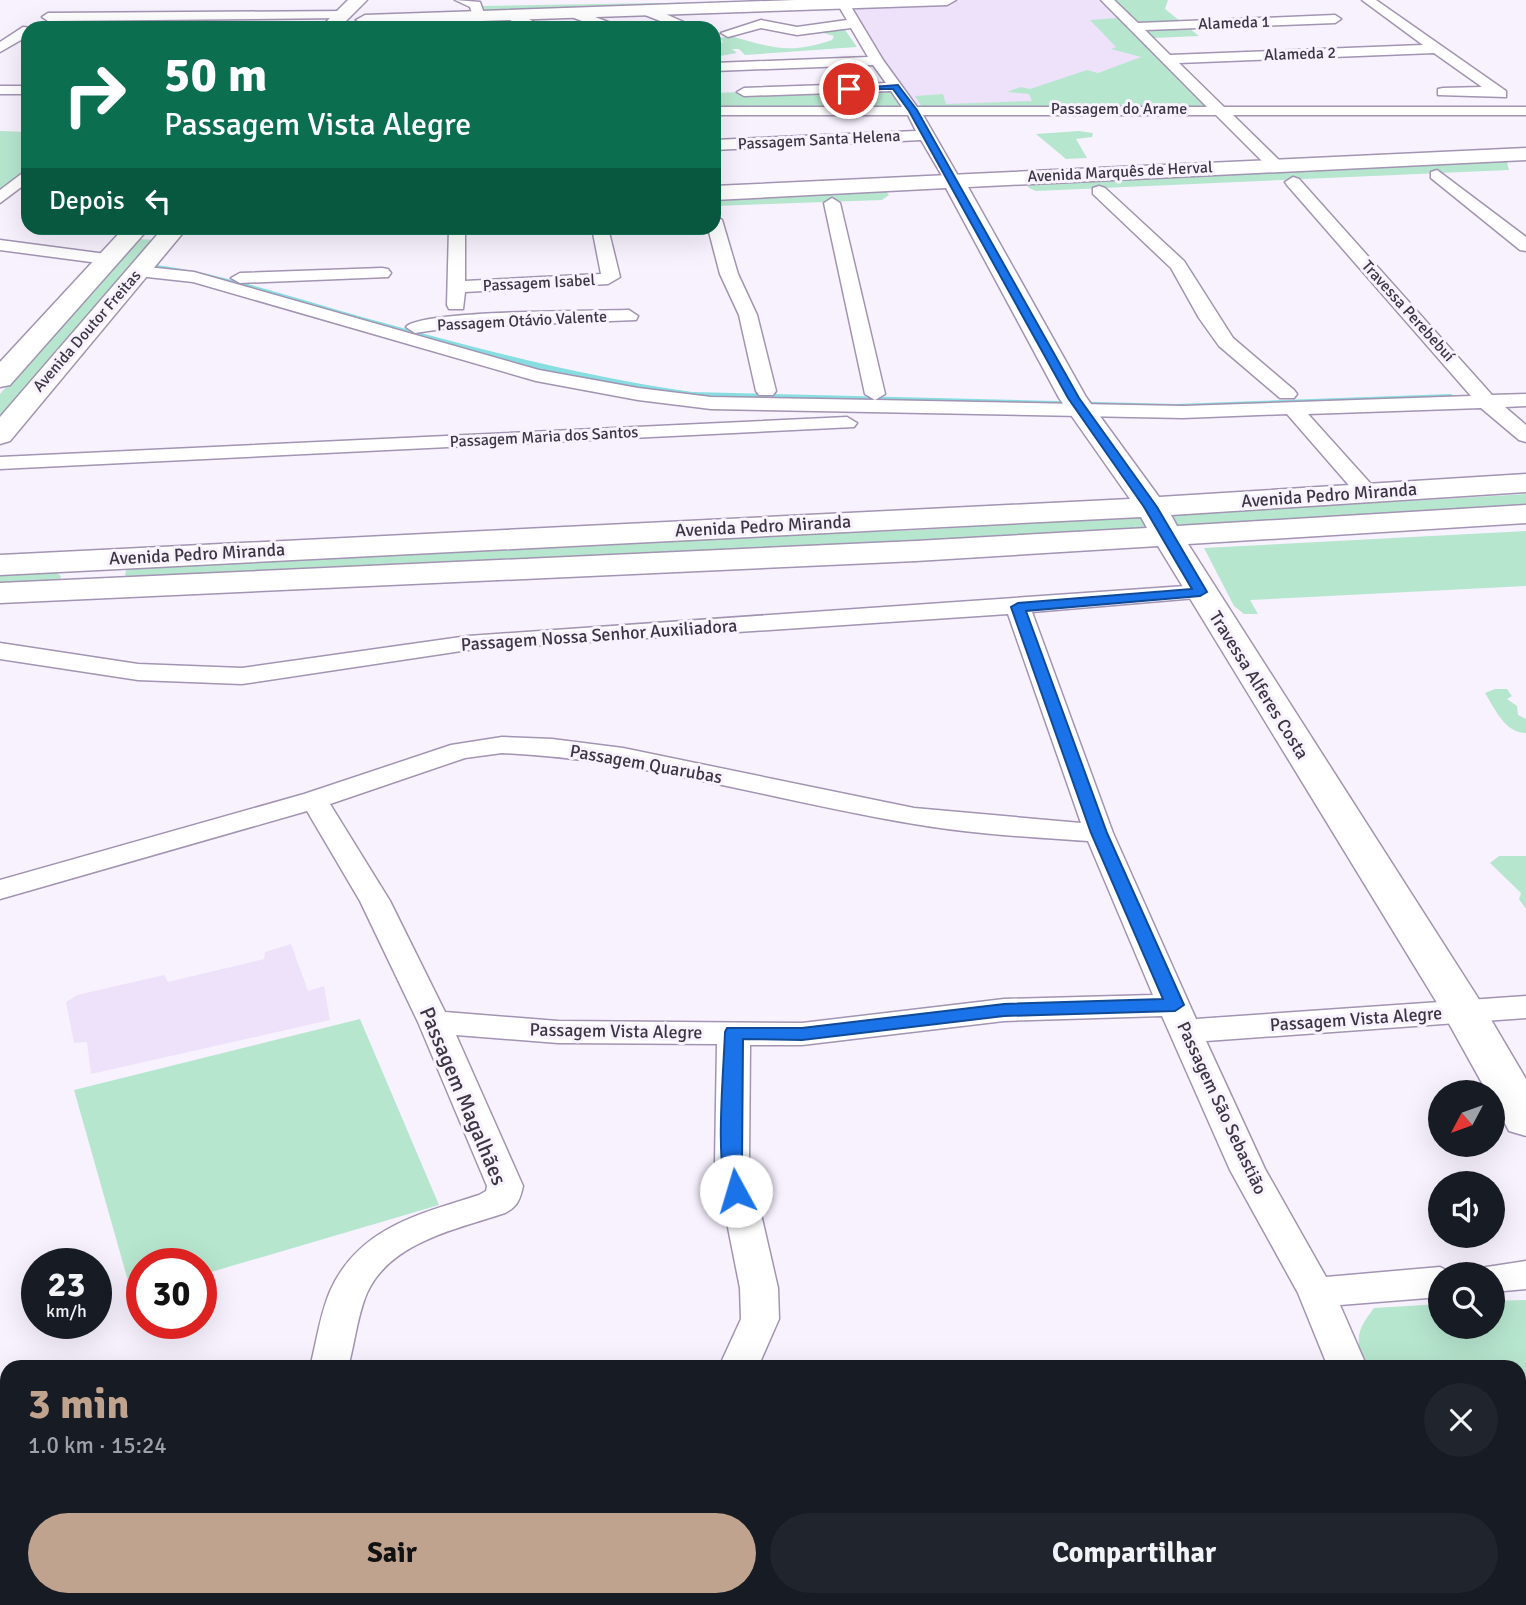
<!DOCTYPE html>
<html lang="pt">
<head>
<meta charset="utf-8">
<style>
  :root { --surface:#171b24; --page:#20242c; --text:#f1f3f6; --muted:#9ea1a6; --accent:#c0a38e }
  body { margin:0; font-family:Signika,sans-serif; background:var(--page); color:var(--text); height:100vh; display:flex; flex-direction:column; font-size:26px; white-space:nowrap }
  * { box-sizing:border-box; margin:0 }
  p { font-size:23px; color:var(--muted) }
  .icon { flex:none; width:38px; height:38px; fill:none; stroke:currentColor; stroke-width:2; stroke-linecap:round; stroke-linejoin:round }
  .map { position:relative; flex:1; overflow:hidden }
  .side { position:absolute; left:0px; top:1360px; width:1526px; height:247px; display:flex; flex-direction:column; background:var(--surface); border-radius:21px 21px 0 0; box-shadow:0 7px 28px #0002 }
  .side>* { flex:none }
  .hud { position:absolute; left:21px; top:21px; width:700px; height:214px; border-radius:21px; box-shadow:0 7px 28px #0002; background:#0b6e4f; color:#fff; overflow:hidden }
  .needle { width:46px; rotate:229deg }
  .controls { position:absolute; left:1428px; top:1080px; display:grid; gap:14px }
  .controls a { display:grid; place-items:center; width:77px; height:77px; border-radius:50%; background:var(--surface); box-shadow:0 7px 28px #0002; font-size:35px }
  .speed { position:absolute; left:21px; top:1248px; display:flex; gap:14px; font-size:35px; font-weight:700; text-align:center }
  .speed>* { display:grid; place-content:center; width:91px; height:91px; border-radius:50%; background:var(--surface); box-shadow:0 7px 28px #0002; line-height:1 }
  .speed small { font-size:18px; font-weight:400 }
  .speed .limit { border:10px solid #d22; background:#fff; color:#111 }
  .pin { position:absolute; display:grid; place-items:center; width:60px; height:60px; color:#fff; margin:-30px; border:4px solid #fff; border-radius:50%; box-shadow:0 2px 7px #0007 }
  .me { position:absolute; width:77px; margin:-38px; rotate:354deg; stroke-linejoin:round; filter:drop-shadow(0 0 5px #0008) }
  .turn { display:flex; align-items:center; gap:24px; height:147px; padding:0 28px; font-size:32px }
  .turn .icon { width:91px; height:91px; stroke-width:2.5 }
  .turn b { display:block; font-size:49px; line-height:60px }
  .then { display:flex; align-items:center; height:66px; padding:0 28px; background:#0003; gap:14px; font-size:26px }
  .round { display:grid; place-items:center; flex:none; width:74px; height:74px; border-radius:37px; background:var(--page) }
  .summary { display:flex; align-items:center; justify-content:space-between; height:119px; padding:0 28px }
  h1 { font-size:42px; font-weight:700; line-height:52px; color:var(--accent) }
  .primary-button { display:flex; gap:14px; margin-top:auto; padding:14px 28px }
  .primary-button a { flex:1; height:80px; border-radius:42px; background:var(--accent); color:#111; font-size:28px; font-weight:700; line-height:80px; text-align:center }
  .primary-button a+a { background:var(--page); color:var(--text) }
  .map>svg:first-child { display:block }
  .built { fill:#ede2fa }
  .green { fill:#b7e6cf }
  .water { fill:#86dee1 }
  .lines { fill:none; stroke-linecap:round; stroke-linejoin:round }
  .street-casing { stroke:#a294b2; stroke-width:3 }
  .secondary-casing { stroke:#a294b2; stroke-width:3 }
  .street { fill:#fff; fill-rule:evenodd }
  .secondary { fill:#fff; fill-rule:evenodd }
  .route { fill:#1a73e8; stroke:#114b97; stroke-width:2 }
  .labels { text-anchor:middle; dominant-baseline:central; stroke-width:6; stroke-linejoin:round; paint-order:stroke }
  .far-street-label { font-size:16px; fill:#3c3643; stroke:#f8f2ff }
  .street-label { font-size:18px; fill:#3c3643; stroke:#f8f2ff }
  .near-street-label { font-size:21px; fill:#3c3643; stroke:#f8f2ff }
</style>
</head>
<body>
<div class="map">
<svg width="1526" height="1605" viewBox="0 0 1526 1605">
  <rect width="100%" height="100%" fill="#f8f2ff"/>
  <g class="built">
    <polygon points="947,0 1107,0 1215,109 912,110 843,4"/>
    <polygon points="291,944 308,991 324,986 330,1020 91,1074 87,1042 74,1043 66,1002 77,995 164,975 168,982 264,959 265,952"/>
  </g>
  <g class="green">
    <polygon points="830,0 484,15 481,6"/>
    <polygon points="1114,0 1168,0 1165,9 1199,36 1154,38"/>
    <polygon points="1118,18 1211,108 923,109 915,96 943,94 946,104 1032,101 1029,94 1007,92 1021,87 1030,89 1087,70 1098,73 1141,57 1111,49 1116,47 1090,20"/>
    <path d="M 843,27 L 857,47 L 745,55 L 739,49 L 732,49 L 737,53 L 714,57 L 714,46 L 723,42 L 720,38 L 730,36 C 771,47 788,55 832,40 L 834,36 L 820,32 Z"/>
    <polygon points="895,87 912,110 714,111 714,93"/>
    <polygon points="0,131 28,132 28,169 0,194"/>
    <polygon points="1079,131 1093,133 1092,137 1076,139 1087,158 1066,159 1036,134"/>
    <polygon points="1498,159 1507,162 1509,170 1036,191 1029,188 1025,181"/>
    <polygon points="883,187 889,195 882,200 714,206 714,195"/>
    <polygon points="137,239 159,240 0,428 0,394"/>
    <polygon points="1526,494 1526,510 1138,532 1135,526 1134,532 131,580 125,575 126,570 136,565 463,548 918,530"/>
    <polygon points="1526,531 1526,586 1250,600 1258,614 1244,614 1234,606 1204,548"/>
    <polygon points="50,569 61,576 60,580 51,585 0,590 0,572"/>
    <path d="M 1495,689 L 1507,689 L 1512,696 L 1507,699 L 1517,706 L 1518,715 L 1526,719 L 1526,733 C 1505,733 1495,709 1485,693 Z"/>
    <polygon points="1499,856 1526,856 1526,909 1519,899 1521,893 1490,863"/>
    <polygon points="360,1019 439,1205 201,1275 201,1264 142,1264 142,1292 132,1295 74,1090"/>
    <path d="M 1526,1300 L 1526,1605 L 1460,1605 L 1458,1600 L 1519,1600 L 1519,1367 L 1365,1367 C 1355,1340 1356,1331 1374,1308 L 1440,1304 L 1440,1326 L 1493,1326 L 1493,1301 Z"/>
  </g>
  <path class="water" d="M 156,265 C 226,274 294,298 362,317 C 471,347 580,376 692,392 L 1176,404 L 1451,394 L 1459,401 L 1234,410 L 882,404 L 661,395 L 529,370 L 153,269 Z"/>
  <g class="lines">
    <g class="street-casing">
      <g id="street">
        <polygon points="455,0 480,2 485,16 474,19 470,7"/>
        <polygon points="835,0 847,0 883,60 917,107 1207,107 1101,0 1114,0 1138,23 1335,15 1341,19 1335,23 1145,30 1170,55 1423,45 1362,0 1376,0 1506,91 1506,97 1438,95 1438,89 1443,88 1482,87 1434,53 1179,63 1224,107 1526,107 1526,115 1233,115 1280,161 1280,167 1268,167 1216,115 923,115 961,181 953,186 945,181 921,140 714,150 714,140 916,131 908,115 714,115 714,107 902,107 891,91 744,96 737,92 744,88 886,83 873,65 714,71 714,63 868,57 851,28 797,35 761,28 728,37 721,33 761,20 797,27 847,20"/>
        <polygon points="640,7 650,7 697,28 678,28 640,13"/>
        <polygon points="574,9 616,25 618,28 600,28 569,16 568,13"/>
        <polygon points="348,11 349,14 343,18 48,21 42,17 48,13"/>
        <polygon points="505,12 515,12 546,28 528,28 505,18"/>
        <path d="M 393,15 L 418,25 L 420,28 C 407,28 396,28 387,19 Z"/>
        <polygon points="23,27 33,28 28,28 28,36 0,52 0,42"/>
        <rect x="0" y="86" width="28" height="8"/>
        <polygon points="28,169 28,182 0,203 0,190"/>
        <polygon points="1437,170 1526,237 1526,251 1520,250 1431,178 1431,172"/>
        <polygon points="1293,177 1299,179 1492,395 1526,394 1526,406 1505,407 1526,425 1526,442 1519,440 1481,408 1308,414 1379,493 1368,500 1360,498 1287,414 1183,418 711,409 638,400 536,381 193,282 138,276 129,271 138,266 194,272 539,370 638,388 711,397 875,400 865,394 824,203 832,198 840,203 885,394 875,400 1183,406 1471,396 1287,185 1285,182"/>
        <polygon points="1099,186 1105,188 1184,261 1233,338 1294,390 1297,394 1294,398 1280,398 1219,346 1199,318 1171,268 1093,194 1093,188"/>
        <polygon points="714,215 722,220 738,274 757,315 776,391 773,395 759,395 756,391 739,315 720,274 708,228 714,228"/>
        <polygon points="449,228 465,228 465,281 601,274 592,228 608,228 620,277 608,284 465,292 463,309 449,309 447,305"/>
        <polygon points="0,240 106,254 115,259 106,264 0,250"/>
        <polygon points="382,268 388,269 391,273 388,277 240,283 231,278 240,273"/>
        <path d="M 629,310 L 638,316 L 636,320 L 455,327 L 415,333 L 406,327 C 419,310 597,311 629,310 Z"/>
        <polygon points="847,417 857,423 854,427 0,469 0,457"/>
        <path d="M 1200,585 L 1208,587 L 1212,592 L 1208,597 L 1032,612 L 1113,833 L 1196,1019 L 1526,996 L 1526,1018 L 1206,1041 L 1265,1169 L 1326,1277 L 1440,1267 L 1454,1274 L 1440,1274 L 1440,1297 L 1340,1305 L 1367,1367 L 1328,1367 L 1298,1293 L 1230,1170 L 1162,1016 L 1004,1021 L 802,1045 L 750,1045 L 749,1162 L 778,1288 L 779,1319 L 758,1367 L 719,1367 L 741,1319 L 740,1288 L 715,1162 L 717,1044 L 558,1043 L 456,1035 L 523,1186 C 520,1200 517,1207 505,1213 C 457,1229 390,1242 367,1293 C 357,1316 355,1343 348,1367 L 310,1367 C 317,1341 320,1313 331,1289 C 360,1227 420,1214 479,1195 L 486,1191 L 487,1186 L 418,1022 L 360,901 L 307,811 L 0,899 L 0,880 L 304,794 L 451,745 L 502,737 L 552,739 L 623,748 L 914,808 L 1081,823 L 1008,614 L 468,650 L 242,684 L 138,680 L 0,659 L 0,643 L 138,664 L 242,668 L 468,636 ZM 502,753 C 642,759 776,801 914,824 C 971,834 1030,837 1088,841 L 1153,995 L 1004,999 L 802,1023 L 558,1021 L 445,1012 L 390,901 L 330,804 L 465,758 Z"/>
        <polygon points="1526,1261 1526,1289 1493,1292 1493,1274 1477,1274 1480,1268"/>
        <polygon points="247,1600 291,1600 290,1605 246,1605"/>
        <polygon points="788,1600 835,1600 838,1605 791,1605"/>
        <polygon points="1428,1600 1471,1600 1474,1605 1430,1605"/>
      </g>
    </g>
    <g class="secondary-casing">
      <g id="secondary">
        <polygon points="348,0 367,0 339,28 320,28"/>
        <polygon points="795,0 956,0 947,5 365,25 356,20 365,15"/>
        <polygon points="1526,148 1526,160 968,187 1086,397 1159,497 1526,474 1526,492 1171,515 1177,526 1526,505 1526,523 1188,544 1480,1001 1526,1079 1526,1136 1509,1131 1493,1101 1493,1092 1487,1092 1442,1011 1158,546 916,561 0,603 0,583 916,541 1147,528 1141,517 0,575 0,555 1130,499 1059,398 946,188 714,200 714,186"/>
        <polygon points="124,228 149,228 10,385 0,387 0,362"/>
        <polygon points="163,228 187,228 10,441 0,444 0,417"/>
      </g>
    </g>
    <use href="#street" class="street"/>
    <use href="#secondary" class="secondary"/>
  </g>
  <path class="route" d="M 898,85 L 917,110 L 1079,398 L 1157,507 L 1207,592 L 1200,596 L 1026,611 L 1107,833 L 1184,1005 L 1175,1011 L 1004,1016 L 802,1040 L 743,1039 L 742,1162 L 746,1191 L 744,1196 L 729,1196 C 714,1169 724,1067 725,1032 L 727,1028 L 802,1028 L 1004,1004 L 1163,999 L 1091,833 L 1011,607 L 1018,603 L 1192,589 L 1144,507 L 1068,398 L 909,111 L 893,89 L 845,89 Z"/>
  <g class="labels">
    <g class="far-street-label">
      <text transform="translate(1234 23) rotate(-2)">Alameda 1</text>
      <text transform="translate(1300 54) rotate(-2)">Alameda 2</text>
      <text x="1119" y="109">Passagem do Arame</text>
      <text transform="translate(819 140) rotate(-3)">Passagem Santa Helena</text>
      <text transform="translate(1120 172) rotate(-3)">Avenida Marquês de Herval</text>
      <text transform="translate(539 283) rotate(-3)">Passagem Isabel</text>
      <text transform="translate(1408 311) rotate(48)">Travessa Perebebuí</text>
      <text transform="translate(522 321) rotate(-3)">Passagem Otávio Valente</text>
      <text transform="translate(87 331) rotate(-49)">Avenida Doutor Freitas</text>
      <text transform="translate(544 437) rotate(-3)">Passagem Maria dos Santos</text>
    </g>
    <g class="street-label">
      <text transform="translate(1329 495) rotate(-4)">Avenida Pedro Miranda</text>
      <text transform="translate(763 526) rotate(-3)">Avenida Pedro Miranda</text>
      <text transform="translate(197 554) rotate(-3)">Avenida Pedro Miranda</text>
      <text transform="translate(599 635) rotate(-4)">Passagem Nossa Senhor Auxiliadora</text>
      <text transform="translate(1259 685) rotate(58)">Travessa Alferes Costa</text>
      <text transform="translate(646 764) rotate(10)">Passagem Quarubas</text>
      <text transform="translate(1356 1019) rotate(-4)">Passagem Vista Alegre</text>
      <text transform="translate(616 1031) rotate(1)">Passagem Vista Alegre</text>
      <text transform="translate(1222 1108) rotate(65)">Passagem São Sebastião</text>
    </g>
    <g class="near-street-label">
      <text transform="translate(463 1096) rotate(67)">Passagem Magalhães</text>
    </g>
  </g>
</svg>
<div class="controls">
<a><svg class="needle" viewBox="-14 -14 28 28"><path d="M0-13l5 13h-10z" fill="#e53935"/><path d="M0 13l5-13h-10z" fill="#9ea1a6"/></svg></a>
<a><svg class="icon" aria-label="sound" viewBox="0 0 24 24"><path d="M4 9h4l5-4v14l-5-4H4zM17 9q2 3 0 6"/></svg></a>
<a><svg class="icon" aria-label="search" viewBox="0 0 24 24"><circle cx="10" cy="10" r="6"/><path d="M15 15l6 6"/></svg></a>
</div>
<div class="speed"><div>23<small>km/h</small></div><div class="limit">30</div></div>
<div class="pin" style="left:849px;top:89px;background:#d93025"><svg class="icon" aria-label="arrive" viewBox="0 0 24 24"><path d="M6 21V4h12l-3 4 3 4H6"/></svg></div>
<svg class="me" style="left:736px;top:1191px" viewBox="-20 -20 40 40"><circle r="19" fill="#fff"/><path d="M0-13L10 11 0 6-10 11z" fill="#1a73e8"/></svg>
<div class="hud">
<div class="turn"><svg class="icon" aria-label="right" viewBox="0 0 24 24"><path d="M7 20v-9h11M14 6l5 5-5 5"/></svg><div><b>50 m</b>Passagem Vista Alegre</div></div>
<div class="then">Depois<svg class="icon" aria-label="left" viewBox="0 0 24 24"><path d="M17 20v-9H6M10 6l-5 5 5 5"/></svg></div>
</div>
<section class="side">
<div class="summary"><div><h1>3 min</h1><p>1.0 km · 15:24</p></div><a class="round"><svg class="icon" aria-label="close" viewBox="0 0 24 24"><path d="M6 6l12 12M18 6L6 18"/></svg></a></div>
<div class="primary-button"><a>Sair</a><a>Compartilhar</a></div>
</section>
</div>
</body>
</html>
